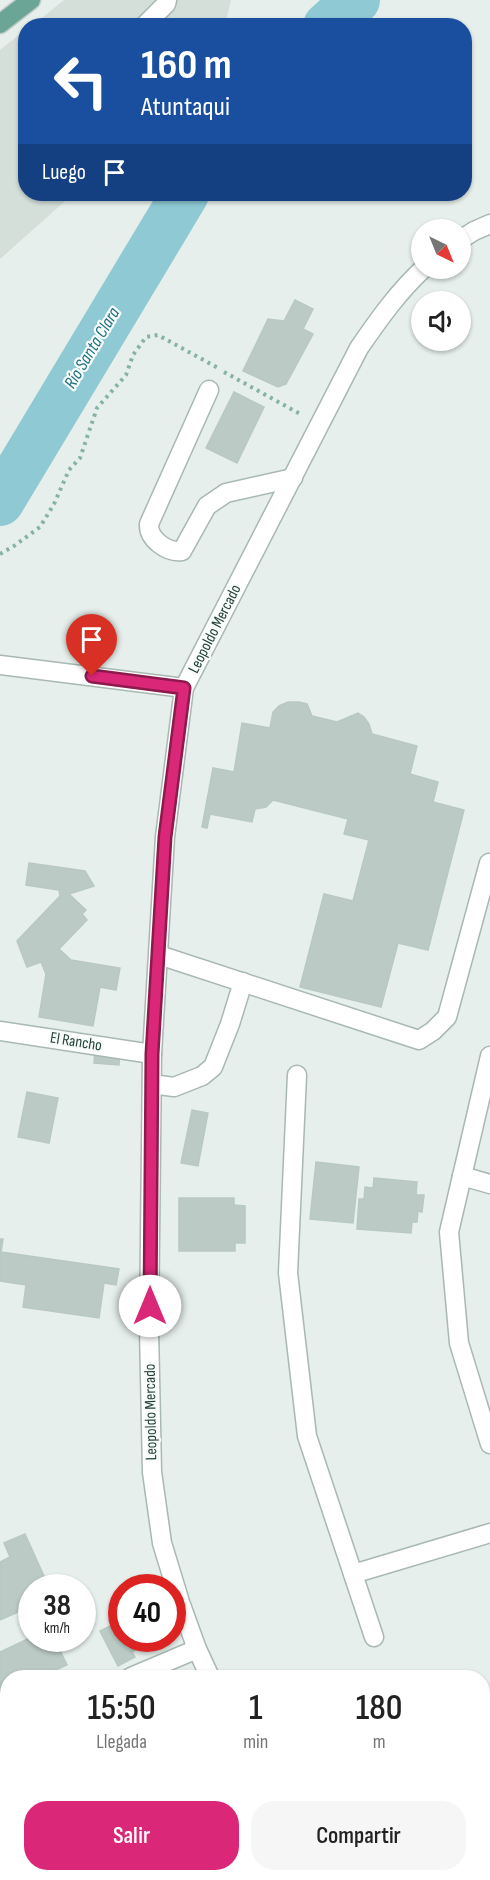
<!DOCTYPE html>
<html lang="es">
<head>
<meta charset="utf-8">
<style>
  :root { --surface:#fff; --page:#f6f6f6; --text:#222; --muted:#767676; --accent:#db2777 }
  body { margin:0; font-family:"Sofia Sans Condensed",sans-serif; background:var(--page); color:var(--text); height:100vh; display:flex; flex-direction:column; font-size:22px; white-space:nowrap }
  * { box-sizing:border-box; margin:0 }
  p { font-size:20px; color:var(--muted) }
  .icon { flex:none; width:33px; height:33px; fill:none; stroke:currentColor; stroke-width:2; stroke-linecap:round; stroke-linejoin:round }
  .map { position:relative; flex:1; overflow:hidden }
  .drawer { position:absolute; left:0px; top:1670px; width:490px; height:212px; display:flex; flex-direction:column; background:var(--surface); border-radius:24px 24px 0 0; box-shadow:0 2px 4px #0004 }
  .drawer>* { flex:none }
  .banner { position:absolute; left:18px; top:18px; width:454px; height:183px; border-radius:24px; box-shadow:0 2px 4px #0004; background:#1a4fa0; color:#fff; overflow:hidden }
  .needle { width:39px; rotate:137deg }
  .buttons { position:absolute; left:411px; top:219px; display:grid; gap:12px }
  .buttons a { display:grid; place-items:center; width:60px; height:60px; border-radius:50%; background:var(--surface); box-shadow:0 2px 4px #0004; font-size:30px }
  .speed { position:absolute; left:18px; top:1574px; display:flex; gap:12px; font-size:30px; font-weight:700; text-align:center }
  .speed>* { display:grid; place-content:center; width:78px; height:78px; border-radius:50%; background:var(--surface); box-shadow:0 2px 4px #0004; line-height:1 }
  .speed small { font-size:15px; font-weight:400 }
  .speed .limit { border:9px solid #d22; background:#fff; color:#111 }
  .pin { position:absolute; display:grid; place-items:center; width:51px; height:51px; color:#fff; margin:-62px -26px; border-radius:50% 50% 50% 0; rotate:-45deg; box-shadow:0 0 6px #0007 }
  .pin .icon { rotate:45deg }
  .me { position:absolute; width:66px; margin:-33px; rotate:0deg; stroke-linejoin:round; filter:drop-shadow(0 0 4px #0008) }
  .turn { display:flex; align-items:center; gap:21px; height:126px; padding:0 24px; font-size:27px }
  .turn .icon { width:78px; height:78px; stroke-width:2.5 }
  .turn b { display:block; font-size:42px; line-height:51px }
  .then { display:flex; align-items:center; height:57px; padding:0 24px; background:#0003; gap:12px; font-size:22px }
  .eta { display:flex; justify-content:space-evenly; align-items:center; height:102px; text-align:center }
  .eta b { font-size:36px; font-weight:600; line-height:42px }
  .button { display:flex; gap:12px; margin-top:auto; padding:12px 24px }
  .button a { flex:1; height:69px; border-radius:24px; background:var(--accent); color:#fff; font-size:24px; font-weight:600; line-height:69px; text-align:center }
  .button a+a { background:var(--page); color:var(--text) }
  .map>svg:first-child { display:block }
  .built { fill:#d4dfda }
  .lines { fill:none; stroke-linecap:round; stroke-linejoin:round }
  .river { stroke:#8ec9d4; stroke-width:48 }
  .building { fill:#bbcac4; stroke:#b8c9c2; stroke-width:1.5 }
  .minor-casing { stroke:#a8b8b2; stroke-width:21 }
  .major-casing { stroke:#c2cac8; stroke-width:21 }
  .path { stroke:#86b3a5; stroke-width:4; stroke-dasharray:3 4.5; stroke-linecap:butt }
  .minor { stroke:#fff; stroke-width:18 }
  .major { stroke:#6aa596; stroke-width:18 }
  .route-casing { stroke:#8e194d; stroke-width:15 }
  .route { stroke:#db2777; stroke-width:10 }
  .labels { text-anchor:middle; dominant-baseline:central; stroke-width:4.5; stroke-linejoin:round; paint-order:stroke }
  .street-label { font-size:16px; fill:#24423a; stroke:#f7fbf9 }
  .water-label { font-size:18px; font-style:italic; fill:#1c6f80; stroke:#f7fbf9 }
</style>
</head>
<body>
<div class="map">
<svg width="490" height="1880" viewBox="0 0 490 1880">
  <rect width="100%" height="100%" fill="#e6efeb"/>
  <g class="built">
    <polygon points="64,0 231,0 225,25 32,26"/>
    <polygon points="25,30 26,194 73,194 0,259 0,50"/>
  </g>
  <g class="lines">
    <g class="river">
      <polyline points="327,26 356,0"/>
      <polyline points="0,502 185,194"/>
    </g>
  </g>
  <g class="building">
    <polygon points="295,300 313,309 303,329 313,334 286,384 278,387 243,371 268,319 284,321"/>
    <polygon points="234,392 264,407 237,463 206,448"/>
    <polygon points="288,702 299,702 307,704 312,716 337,722 358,713 364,717 369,724 372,734 417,746 410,774 438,782 433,802 464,810 428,950 398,943 381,1007 300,987 324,894 353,901 369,840 344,834 348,819 273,800 266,807 255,809 252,822 210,814 207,828 202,827 213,768 234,772 242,723 270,728 273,712 279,706"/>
    <polygon points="29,863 85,871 94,886 69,894 86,910 82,914 87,920 59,949 71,960 120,968 116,990 100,987 93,1026 39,1017 46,974 41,962 27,967 17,941 60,896 59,890 26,885"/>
    <polygon points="95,1049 120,1051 119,1065 94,1063"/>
    <polygon points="27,1092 58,1098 49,1143 18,1137"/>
    <polygon points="192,1110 208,1113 198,1166 181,1163"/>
    <polygon points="316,1162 359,1167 353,1223 310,1219"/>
    <polygon points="374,1178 417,1182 416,1195 424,1195 422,1212 418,1211 417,1222 412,1222 411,1233 357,1229 359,1199 364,1199 365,1187 373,1188"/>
    <polygon points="179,1198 234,1198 234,1205 245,1206 245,1243 235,1243 235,1251 179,1251"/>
    <polygon points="0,1239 3,1239 1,1252 119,1269 116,1285 104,1283 99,1318 23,1307 26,1285 0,1281"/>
    <polygon points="25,1534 49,1587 32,1587 32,1606 0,1620 0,1562 10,1557 4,1543"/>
    <polygon points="122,1620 122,1638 146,1638 148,1643 132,1652 135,1657 118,1666 100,1631"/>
    <polygon points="32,1637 32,1638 54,1638 67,1665 49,1673 51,1677 8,1677 8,1716 0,1700 0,1652"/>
    <polygon points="147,1874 217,1874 215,1880 209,1878 208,1880 157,1880 146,1876"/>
  </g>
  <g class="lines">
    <g class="minor-casing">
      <g id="minor">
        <polyline points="144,26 166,4 167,0"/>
        <polyline points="460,240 474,231 490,224"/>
        <path d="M 209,390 L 149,524 C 148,539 167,553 182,551 L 207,506 L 226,493 L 293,478"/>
        <polyline points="0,665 184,688"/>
        <polyline points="159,955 419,1040 433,1031 447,1017 489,863"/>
        <polyline points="0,1031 152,1054"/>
        <polyline points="490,1056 449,1232 459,1343 490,1444"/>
        <polyline points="297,1075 288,1273 307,1436 374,1637"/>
        <polyline points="152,1084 174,1087 202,1076 213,1067 230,1024 243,982"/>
        <polyline points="462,1176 490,1184"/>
        <polyline points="353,1574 490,1533"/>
        <polyline points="131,1677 197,1649"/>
        <path d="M 210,1677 L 197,1649 L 180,1602 L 162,1543 L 152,1472 L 149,1329 L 152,1054 L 165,837 L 184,688 L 359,348 C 379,319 398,292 424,268"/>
        <polyline points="0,1772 8,1774"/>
        <polyline points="483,1807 490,1803"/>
        <polyline points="483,1864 490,1859"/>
        <polyline points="295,1874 296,1880"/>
        <polyline points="115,1875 127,1880"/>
        <polyline points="367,1880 377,1874"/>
        <polyline points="456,1880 467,1874"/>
      </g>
    </g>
    <g class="major-casing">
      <polyline id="major" points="0,24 31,0"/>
    </g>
    <g class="path">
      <polyline points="224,372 302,415"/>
      <polyline points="0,554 14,546 40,527 54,504 69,470 80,458 97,408 126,375 133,355 146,337 158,335 218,368"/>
    </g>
    <use href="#minor" class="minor"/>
    <use href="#major" class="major"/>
  </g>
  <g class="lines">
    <g class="route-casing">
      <polyline id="route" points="92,676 184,688 165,837 152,1054 150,1306"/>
    </g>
    <use href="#route" class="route"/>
  </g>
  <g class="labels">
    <g class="street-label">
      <text transform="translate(215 629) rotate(-63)">Leopoldo Mercado</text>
      <text transform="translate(76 1042) rotate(9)">El Rancho</text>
      <text transform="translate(151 1412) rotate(-91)">Leopoldo Mercado</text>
    </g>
    <g class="water-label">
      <text transform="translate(92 348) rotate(-59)">Río Santa Clara</text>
    </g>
  </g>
</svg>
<div class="buttons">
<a><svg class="needle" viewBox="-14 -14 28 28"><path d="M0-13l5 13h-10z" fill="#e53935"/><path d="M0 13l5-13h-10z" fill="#767676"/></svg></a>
<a><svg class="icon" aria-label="sound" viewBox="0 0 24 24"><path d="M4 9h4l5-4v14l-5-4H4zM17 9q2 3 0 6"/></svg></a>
</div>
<div class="speed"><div>38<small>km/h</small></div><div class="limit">40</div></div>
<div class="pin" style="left:92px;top:676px;background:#d93025"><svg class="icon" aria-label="arrive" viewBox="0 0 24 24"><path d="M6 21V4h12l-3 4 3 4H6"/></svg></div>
<svg class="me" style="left:150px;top:1306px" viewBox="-20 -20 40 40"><circle r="19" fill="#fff"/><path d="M0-13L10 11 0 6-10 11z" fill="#db2777"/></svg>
<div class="banner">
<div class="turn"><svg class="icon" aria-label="left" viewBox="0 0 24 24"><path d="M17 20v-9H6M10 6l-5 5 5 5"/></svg><div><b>160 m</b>Atuntaqui</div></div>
<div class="then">Luego<svg class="icon" aria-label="arrive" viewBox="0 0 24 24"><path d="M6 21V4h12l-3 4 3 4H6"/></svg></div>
</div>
<section class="drawer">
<div class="eta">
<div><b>15:50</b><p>Llegada</p></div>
<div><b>1</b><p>min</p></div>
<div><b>180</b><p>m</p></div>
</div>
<div class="button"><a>Salir</a><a>Compartir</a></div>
</section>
</div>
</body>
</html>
